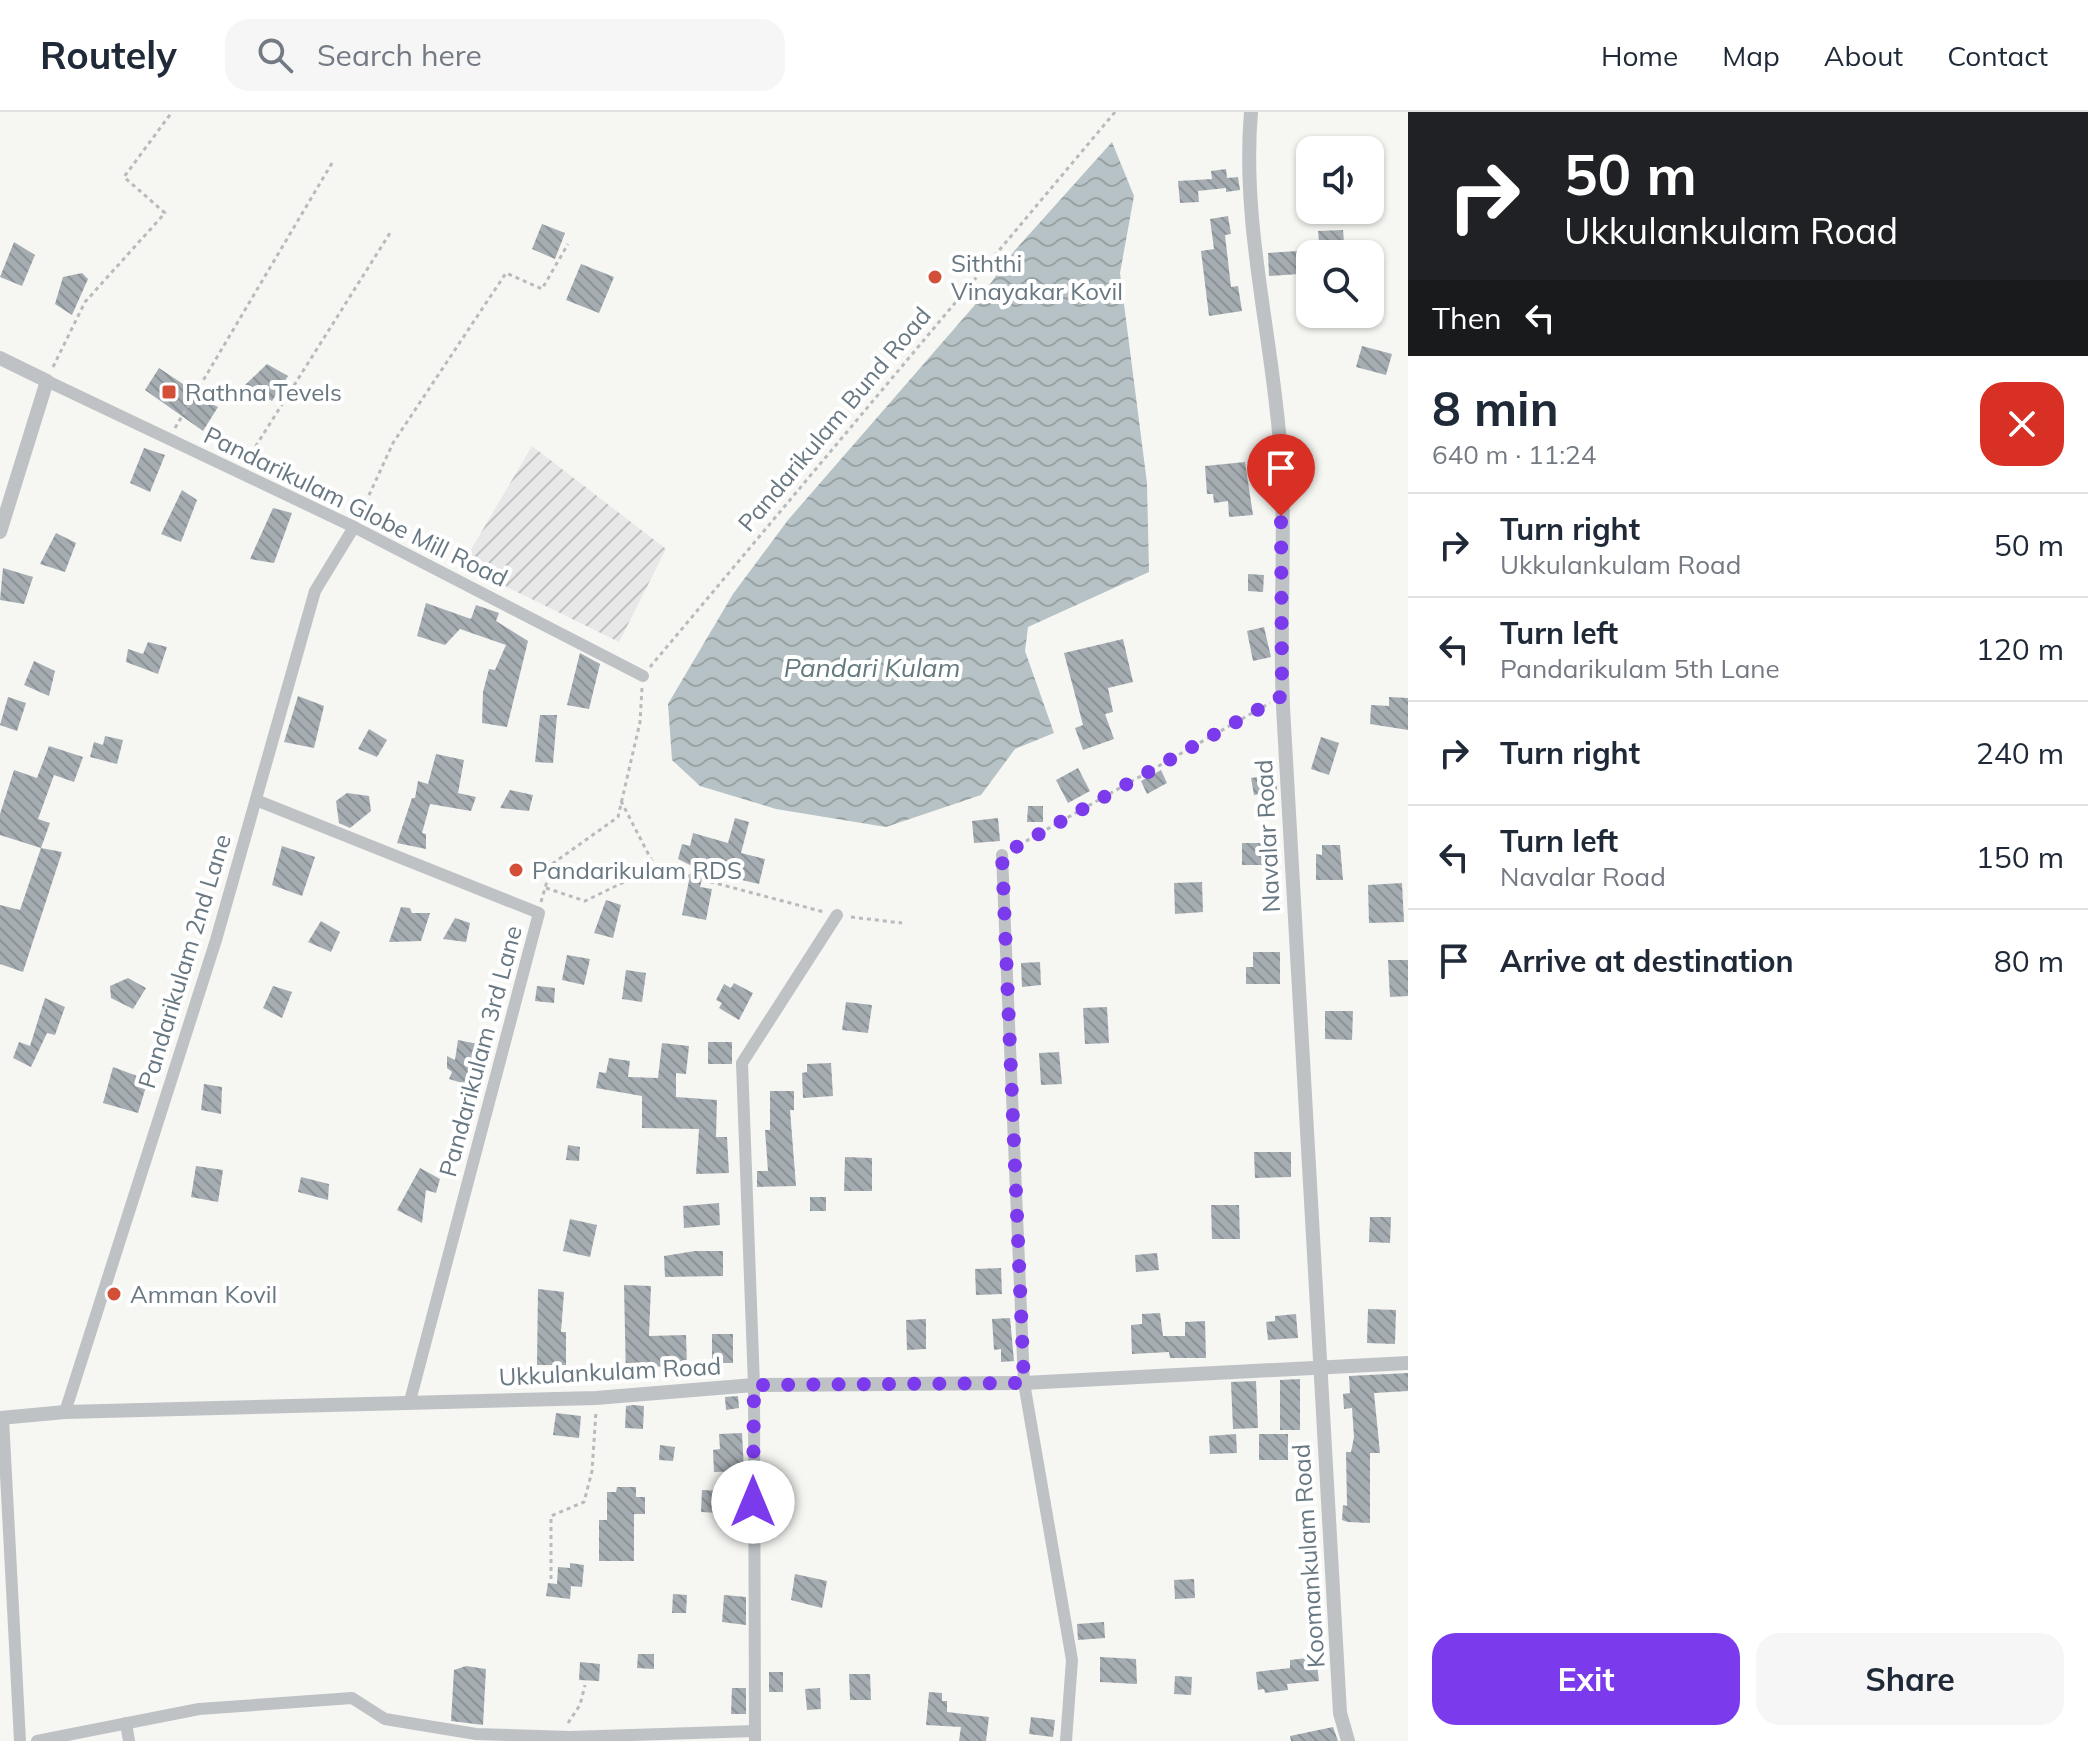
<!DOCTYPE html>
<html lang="en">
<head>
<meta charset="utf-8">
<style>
  :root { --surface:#fff; --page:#f6f6f7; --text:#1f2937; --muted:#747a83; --line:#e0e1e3; --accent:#7c3aed }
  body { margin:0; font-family:Mulish,sans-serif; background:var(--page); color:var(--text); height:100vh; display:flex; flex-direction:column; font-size:30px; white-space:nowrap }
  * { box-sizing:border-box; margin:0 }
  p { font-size:26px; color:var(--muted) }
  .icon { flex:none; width:44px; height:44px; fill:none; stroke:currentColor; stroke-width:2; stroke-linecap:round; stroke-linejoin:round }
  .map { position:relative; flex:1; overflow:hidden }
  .panel { display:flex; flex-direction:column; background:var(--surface); width:680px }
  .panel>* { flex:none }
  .banner { background:#202124; color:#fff; overflow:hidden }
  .tools { position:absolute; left:1296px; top:24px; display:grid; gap:16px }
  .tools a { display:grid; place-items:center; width:88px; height:88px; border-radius:16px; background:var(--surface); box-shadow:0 2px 6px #0004; font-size:40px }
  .pin { position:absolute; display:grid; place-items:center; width:68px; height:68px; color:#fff; margin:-82px -34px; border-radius:50% 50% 50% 0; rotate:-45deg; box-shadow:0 0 8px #0007 }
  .pin .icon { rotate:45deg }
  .me { position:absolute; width:88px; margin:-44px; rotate:0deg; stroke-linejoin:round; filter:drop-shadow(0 0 6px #0008) }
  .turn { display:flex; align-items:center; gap:28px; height:168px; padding:0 24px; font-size:36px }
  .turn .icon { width:104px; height:104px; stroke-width:2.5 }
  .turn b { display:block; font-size:56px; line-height:68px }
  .then { display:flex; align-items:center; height:76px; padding:0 24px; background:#0003; gap:16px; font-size:30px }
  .round { display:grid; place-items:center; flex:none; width:84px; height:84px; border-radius:24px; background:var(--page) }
  .head { display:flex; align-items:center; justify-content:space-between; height:136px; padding:0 24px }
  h1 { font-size:48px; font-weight:700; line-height:60px }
  .cta { display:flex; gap:16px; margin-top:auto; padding:16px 24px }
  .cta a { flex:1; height:92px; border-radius:24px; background:var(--accent); color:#fff; font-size:32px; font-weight:700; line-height:92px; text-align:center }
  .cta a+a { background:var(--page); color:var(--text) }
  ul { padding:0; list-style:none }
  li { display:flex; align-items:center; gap:24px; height:104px; padding:0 24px; border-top:2px solid var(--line) }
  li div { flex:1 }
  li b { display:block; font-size:30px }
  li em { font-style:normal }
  header { display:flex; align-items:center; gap:48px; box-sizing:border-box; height:112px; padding:0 40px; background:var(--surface); border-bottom:2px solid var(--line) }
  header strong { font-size:38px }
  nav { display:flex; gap:44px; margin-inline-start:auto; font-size:28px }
  .search { width:560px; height:72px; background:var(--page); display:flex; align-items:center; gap:20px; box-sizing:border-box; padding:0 28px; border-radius:24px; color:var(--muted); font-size:30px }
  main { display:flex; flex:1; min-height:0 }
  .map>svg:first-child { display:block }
  .industrial { fill:url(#industrial-furrows) }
  .water { fill:url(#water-waves) }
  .building { fill:url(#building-back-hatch) }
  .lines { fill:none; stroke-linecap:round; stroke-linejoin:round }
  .path { stroke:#b8bbbd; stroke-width:3; stroke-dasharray:4 4; stroke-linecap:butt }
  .minor { stroke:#bec2c5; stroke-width:12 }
  .tertiary { stroke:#bec2c5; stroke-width:14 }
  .route { stroke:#7c3aed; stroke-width:14; stroke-dasharray:0 25.2 }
  .poi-dot { fill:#d34f37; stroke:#fff; stroke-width:3 }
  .labels { text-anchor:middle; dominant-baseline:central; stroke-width:8; stroke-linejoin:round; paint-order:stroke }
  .poi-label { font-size:24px; fill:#687882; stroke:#fff; text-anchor:start }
  .street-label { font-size:24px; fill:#687882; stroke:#fff }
  .water-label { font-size:26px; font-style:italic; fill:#63797e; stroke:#fff }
</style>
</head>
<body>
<header>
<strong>Routely</strong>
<div class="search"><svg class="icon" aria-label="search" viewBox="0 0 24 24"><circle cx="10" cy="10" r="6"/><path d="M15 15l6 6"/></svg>Search here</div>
<nav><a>Home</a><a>Map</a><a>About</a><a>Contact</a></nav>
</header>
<main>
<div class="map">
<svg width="1408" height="1629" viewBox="0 0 1408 1629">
  <defs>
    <pattern id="industrial-furrows" width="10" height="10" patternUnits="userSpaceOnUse" patternTransform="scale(2)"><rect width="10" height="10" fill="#e7e8e7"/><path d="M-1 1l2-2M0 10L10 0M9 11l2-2" fill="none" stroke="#bfc1c1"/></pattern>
    <pattern id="water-waves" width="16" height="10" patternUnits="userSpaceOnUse" patternTransform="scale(2)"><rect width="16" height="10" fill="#b6c2c5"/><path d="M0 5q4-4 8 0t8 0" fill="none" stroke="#98a2a5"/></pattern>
    <pattern id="building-back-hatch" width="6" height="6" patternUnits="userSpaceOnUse" patternTransform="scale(2)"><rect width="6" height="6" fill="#a6adb2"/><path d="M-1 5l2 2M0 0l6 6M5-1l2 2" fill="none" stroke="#8b9296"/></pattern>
  </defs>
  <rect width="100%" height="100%" fill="#f6f6f3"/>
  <polygon class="industrial" points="532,334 666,437 619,530 462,453"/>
  <polygon class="water" points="1112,30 1134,84 1120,161 1147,371 1149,460 1028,515 1025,539 1054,621 1015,637 981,683 886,715 776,697 700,674 672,648 668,592 733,482 788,408 974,194 1015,138"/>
  <g class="building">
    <polygon points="1226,57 1227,66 1238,65 1240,78 1226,80 1226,76 1198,79 1199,90 1180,91 1178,69 1212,67 1211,59"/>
    <polygon points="1228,104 1231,122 1225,123 1231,175 1238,174 1242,199 1209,204 1201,139 1214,137 1210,107"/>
    <polygon points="542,112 565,121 555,147 532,137"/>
    <polygon points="1343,118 1345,142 1320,142 1318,119"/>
    <polygon points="14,130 35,143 22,174 0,165"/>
    <polygon points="1298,139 1299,162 1269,164 1268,141"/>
    <polygon points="581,152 614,165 599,201 566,188"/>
    <polygon points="82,161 88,167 72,203 55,192 63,165"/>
    <polygon points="1362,234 1392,242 1386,263 1356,255"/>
    <polygon points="267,252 288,264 272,289 245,273"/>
    <polygon points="159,256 189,276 186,280 218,295 203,319 145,278"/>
    <polygon points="144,336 165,343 150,380 130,371"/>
    <polygon points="1245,350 1253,403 1229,405 1228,389 1214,391 1213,382 1207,382 1205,354"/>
    <polygon points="182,378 197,388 181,430 161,422"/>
    <polygon points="273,396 292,401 274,451 250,447"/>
    <polygon points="56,421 76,431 65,460 40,452"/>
    <polygon points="3,456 33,465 24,492 0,488"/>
    <polygon points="1248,462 1264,463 1263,480 1248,479"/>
    <polygon points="426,491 471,507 476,493 499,501 496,509 528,529 507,615 482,611 483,580 489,557 495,558 506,533 460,517 445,533 417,524"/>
    <polygon points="1264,515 1271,545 1253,549 1247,519"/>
    <polygon points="1123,527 1133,570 1108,576 1113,600 1105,602 1114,627 1083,638 1075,616 1083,613 1064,541"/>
    <polygon points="148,530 167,535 158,562 126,550 128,537 143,542"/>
    <polygon points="580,541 600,552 589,597 567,593"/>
    <polygon points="34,549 55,559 49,584 24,573"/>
    <polygon points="298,584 324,594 314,636 284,630"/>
    <polygon points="8,585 26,591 17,619 0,613"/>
    <polygon points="1389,585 1408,586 1408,618 1370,612 1371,593 1389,594"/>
    <polygon points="540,603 557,603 553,651 535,650"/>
    <polygon points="369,617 387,628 377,645 358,637"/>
    <polygon points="105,624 123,628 117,652 90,645 94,630 103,633"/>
    <polygon points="1321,625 1339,631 1329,663 1311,657"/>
    <polygon points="49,634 83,645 74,670 54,663 38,707 50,711 41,736 0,723 0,702 14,658 37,666"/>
    <polygon points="436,642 464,648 458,681 476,685 471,699 430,692 422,721 426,722 426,737 397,731 412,686 415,686 418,669 428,672"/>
    <polygon points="1078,656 1090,679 1068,691 1056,668"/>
    <polygon points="1161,658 1167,671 1147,682 1141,669"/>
    <polygon points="1276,662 1277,679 1254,683 1251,666"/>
    <polygon points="510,678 533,683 529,699 500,696"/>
    <polygon points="347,681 369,684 371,699 350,716 339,711 336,689"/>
    <polygon points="1028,694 1043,694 1043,710 1027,710"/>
    <polygon points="735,706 749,710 741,741 765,747 759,772 742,768 738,759 707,747 700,775 712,777 706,808 682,803 692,754 678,747 682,732 690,734 693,721 728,731"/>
    <polygon points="998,706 1000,729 974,731 972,709"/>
    <rect x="1242" y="731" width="22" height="22"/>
    <polygon points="1322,733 1340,733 1343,768 1316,768 1316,742 1322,743"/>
    <polygon points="282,734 315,745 302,784 272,773"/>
    <polygon points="41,736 62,740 23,860 0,852 0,793 20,798"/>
    <polygon points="1202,770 1203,800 1175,802 1174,771"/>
    <polygon points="1402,771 1404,810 1369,811 1368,773"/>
    <polygon points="606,788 621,793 613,826 594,821"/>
    <polygon points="401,795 410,796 412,801 430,801 421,829 389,830"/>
    <polygon points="455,806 470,811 466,830 443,827"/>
    <polygon points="321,809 340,820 331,840 308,830"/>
    <polygon points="1253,840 1280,840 1280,872 1246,872 1246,855 1253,855"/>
    <polygon points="567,843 590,847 584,873 562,868"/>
    <polygon points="1388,848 1408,848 1408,884 1390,885"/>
    <polygon points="1040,850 1041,873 1022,875 1021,851"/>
    <polygon points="626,858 646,861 642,890 622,887"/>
    <polygon points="128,866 146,876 133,897 111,886 110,874"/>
    <polygon points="734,871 753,881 739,908 719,896 722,891 716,888 724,872 731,876"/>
    <polygon points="273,874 292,880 282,906 263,896"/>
    <polygon points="537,874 555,876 554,891 535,889"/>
    <polygon points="45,886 65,895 55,923 47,921 31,955 13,946 19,930 30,934"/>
    <polygon points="846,890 872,893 868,921 842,918"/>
    <polygon points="1107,895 1109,931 1085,932 1083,896"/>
    <polygon points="1325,899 1353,899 1352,928 1325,927"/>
    <polygon points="458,928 483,933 476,975 449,967 452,960 447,956 447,944 455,948"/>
    <rect x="708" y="930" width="24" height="22"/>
    <polygon points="662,931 689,934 686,962 676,961 676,985 717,988 716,1025 727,1025 729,1061 696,1062 699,1017 642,1016 642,984 596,976 599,960 606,961 609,946 630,949 628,965 658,966"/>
    <polygon points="1059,940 1062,972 1041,973 1039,941"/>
    <polygon points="831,951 833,984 803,986 802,961 807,960 807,952"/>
    <polygon points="113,955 148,968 138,1001 103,991"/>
    <polygon points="204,972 222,975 221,1002 201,998"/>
    <polygon points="770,979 794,979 794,998 790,998 796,1074 757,1075 757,1059 768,1059 765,1018 770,1018"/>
    <polygon points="568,1033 580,1035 579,1049 566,1048"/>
    <polygon points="1254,1040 1291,1040 1291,1065 1255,1066"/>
    <polygon points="845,1045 872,1046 872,1079 844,1079"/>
    <polygon points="196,1054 223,1058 218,1090 191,1085"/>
    <polygon points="420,1056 440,1067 436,1081 426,1078 422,1111 397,1098"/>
    <polygon points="301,1065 329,1072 328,1088 298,1080"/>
    <rect x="810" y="1085" width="16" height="14"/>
    <polygon points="719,1091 720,1113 684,1116 683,1094"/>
    <polygon points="1211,1093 1239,1093 1240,1127 1212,1127"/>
    <polygon points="1370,1105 1391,1105 1390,1131 1369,1130"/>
    <polygon points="570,1107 597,1113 590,1145 563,1139"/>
    <polygon points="695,1139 723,1139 723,1164 665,1165 664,1144"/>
    <polygon points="1157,1141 1159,1158 1136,1160 1135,1143"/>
    <polygon points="1001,1156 1002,1182 976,1183 975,1157"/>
    <polygon points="624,1173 651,1174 649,1224 686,1223 687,1254 649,1255 649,1266 626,1267"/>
    <polygon points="538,1177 564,1180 561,1220 566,1220 566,1253 537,1253"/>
    <polygon points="1368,1197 1396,1198 1395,1232 1367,1231"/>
    <polygon points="1160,1201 1163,1224 1185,1224 1185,1210 1205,1209 1206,1246 1170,1246 1169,1240 1132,1242 1131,1213 1142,1212 1142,1202"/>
    <polygon points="1296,1202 1298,1226 1268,1228 1266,1210 1275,1209 1275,1204"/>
    <polygon points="1010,1206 1014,1249 1001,1250 1001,1237 994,1238 992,1207"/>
    <polygon points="926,1207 926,1237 907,1238 906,1208"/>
    <rect x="712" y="1222" width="21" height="29"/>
    <polygon points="1408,1261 1408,1279 1374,1281 1380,1341 1370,1341 1370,1411 1348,1410 1342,1408 1343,1393 1347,1394 1346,1340 1351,1340 1354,1325 1352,1296 1344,1297 1343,1282 1350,1281 1349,1264"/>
    <polygon points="1300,1267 1300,1318 1280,1318 1280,1268"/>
    <polygon points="1256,1269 1258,1316 1233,1317 1231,1270"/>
    <polygon points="738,1284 739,1296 726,1298 725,1285"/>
    <polygon points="633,1293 644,1294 643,1317 625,1316 626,1294"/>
    <polygon points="556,1301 581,1304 579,1326 553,1323"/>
    <polygon points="742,1321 744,1359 714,1360 713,1338 720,1337 719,1322"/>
    <polygon points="1236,1322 1237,1341 1210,1342 1209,1324"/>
    <rect x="1259" y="1322" width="29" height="26"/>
    <polygon points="660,1333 675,1335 673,1349 659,1348"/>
    <polygon points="617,1375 636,1375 636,1385 645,1385 645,1402 634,1402 634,1449 599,1449 599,1408 607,1408 607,1380 616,1380"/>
    <polygon points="702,1378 722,1379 721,1401 701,1400"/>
    <polygon points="570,1451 584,1453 582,1475 571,1474 570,1487 546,1484 548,1471 557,1472 558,1455 570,1456"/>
    <polygon points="795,1462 827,1469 822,1496 791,1488"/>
    <polygon points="1194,1467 1195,1486 1175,1487 1174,1468"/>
    <polygon points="673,1482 687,1483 686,1501 672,1501"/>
    <polygon points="724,1483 746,1485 746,1513 722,1510"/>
    <polygon points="1104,1510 1105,1526 1078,1528 1077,1512"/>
    <polygon points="638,1542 654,1542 654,1557 637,1556"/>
    <polygon points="1100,1545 1136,1547 1137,1572 1100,1570"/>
    <polygon points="1316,1545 1319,1569 1287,1572 1288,1578 1265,1581 1264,1577 1258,1578 1256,1560 1290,1556 1290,1548"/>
    <polygon points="580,1550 600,1552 599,1569 579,1568"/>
    <polygon points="466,1554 486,1557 483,1613 451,1609 454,1558"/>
    <rect x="769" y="1560" width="14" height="20"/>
    <polygon points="849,1562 870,1562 871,1588 850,1588"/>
    <polygon points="1175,1564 1192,1565 1191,1583 1174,1582"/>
    <polygon points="732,1576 746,1576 746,1602 731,1602"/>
    <polygon points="820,1576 821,1597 807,1598 805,1577"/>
    <polygon points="929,1580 942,1581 942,1589 947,1589 947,1600 989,1605 986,1629 959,1629 961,1615 926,1613"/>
    <polygon points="1031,1605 1055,1608 1053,1625 1029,1622"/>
    <polygon points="1333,1615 1338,1629 1291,1629 1290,1624"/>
  </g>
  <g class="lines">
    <g class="path">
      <polyline points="53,255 85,190 165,101 124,65 172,0"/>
      <polyline points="175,316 332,51"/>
      <polyline points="247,348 390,121"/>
      <polyline points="359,405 393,331 506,161 542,177 568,132"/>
      <polyline points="650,555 1115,0"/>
      <polyline points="621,689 655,755"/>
      <polyline points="1012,737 1270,591"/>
      <polyline points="546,776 585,789 655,755 824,800"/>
      <polyline points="541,790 552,752 618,705 640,610 642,576"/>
      <polyline points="851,805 902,811"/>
      <polyline points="551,1467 551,1404 584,1390 592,1359 596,1299"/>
      <polyline points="568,1611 580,1593 585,1573"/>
    </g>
    <g class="minor">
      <polyline points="47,269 354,415 643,564"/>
      <polyline points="256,688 539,801 410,1289"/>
      <polyline points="1002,743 1024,1271 1072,1548 1066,1629"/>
      <polyline points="65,1300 216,828 315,479 354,415"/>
      <polyline points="3,1306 20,1629"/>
      <polyline points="126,1611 129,1629"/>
      <polyline points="37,1629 199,1597 352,1586 385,1607 476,1622 570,1625 755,1619"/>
      <polyline points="755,1629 754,1273 742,951 837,803"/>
    </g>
    <g class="tertiary">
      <path d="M 1251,0 C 1241,115 1274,230 1281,345 C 1286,428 1279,511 1283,595 C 1299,930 1319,1265 1340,1601 L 1348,1629"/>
      <polyline points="0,246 47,269 0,420"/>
      <polyline points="0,1306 65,1300 596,1286 754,1273 1024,1271 1408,1251"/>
    </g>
  </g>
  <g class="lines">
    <polyline class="route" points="753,1390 754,1273 1024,1271 1002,743 1282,584 1281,404"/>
  </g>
  <g class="poi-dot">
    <circle cx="935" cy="165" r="8"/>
    <rect x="161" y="272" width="16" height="16" rx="4"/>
    <circle cx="516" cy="758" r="8"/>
    <circle cx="114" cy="1182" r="8"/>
  </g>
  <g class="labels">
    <g class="poi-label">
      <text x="951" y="151">Siththi<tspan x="951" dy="28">Vinayakar Kovil</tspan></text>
      <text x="185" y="280">Rathna Tevels</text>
      <text x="532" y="758">Pandarikulam RDS</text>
      <text x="130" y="1182">Amman Kovil</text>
    </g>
    <g class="street-label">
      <text transform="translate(834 307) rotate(-50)">Pandarikulam Bund Road</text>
      <text transform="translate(356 394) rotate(26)">Pandarikulam Globe Mill Road</text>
      <text transform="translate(1267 724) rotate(-93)">Navalar Road</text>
      <text transform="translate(184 849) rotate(-73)">Pandarikulam 2nd Lane</text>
      <text transform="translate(480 939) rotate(-75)">Pandarikulam 3rd Lane</text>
      <text transform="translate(610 1259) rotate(-3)">Ukkulankulam Road</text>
      <text transform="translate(1308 1444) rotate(-94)">Koomankulam Road</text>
    </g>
    <g class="water-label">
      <text x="872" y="555">Pandari Kulam</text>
    </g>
  </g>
</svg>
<div class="tools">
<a><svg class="icon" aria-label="sound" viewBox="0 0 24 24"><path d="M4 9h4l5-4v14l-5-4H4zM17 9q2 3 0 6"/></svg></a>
<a><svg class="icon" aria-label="search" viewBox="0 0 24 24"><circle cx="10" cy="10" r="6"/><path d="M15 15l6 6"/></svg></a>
</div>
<div class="pin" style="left:1281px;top:404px;background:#d93025"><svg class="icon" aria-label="arrive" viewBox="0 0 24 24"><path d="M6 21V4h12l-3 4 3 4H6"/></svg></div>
<svg class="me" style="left:753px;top:1390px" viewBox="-20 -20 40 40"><circle r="19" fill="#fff"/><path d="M0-13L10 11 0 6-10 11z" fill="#7c3aed"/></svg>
</div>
<section class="panel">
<div class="banner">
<div class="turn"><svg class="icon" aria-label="right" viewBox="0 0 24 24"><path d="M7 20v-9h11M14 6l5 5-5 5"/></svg><div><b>50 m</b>Ukkulankulam Road</div></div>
<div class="then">Then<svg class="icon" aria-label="left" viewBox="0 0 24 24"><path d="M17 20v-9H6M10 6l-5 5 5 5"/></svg></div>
</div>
<div class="head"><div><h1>8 min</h1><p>640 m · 11:24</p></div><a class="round" style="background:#d93025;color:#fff"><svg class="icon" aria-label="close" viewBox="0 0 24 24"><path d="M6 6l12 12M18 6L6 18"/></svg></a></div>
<ul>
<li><svg class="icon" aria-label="right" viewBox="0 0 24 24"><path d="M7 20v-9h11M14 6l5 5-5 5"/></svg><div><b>Turn right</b><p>Ukkulankulam Road</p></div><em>50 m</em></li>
<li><svg class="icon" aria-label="left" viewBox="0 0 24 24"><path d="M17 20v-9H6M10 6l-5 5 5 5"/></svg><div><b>Turn left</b><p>Pandarikulam 5th Lane</p></div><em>120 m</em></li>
<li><svg class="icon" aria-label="right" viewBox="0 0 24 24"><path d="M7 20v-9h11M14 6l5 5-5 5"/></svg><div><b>Turn right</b></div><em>240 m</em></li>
<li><svg class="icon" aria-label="left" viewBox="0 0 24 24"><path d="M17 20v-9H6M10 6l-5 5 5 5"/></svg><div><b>Turn left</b><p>Navalar Road</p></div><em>150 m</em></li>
<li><svg class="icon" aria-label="arrive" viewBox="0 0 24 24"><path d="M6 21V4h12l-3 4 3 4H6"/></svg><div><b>Arrive at destination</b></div><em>80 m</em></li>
</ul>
<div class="cta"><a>Exit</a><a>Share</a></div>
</section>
</main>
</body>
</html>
